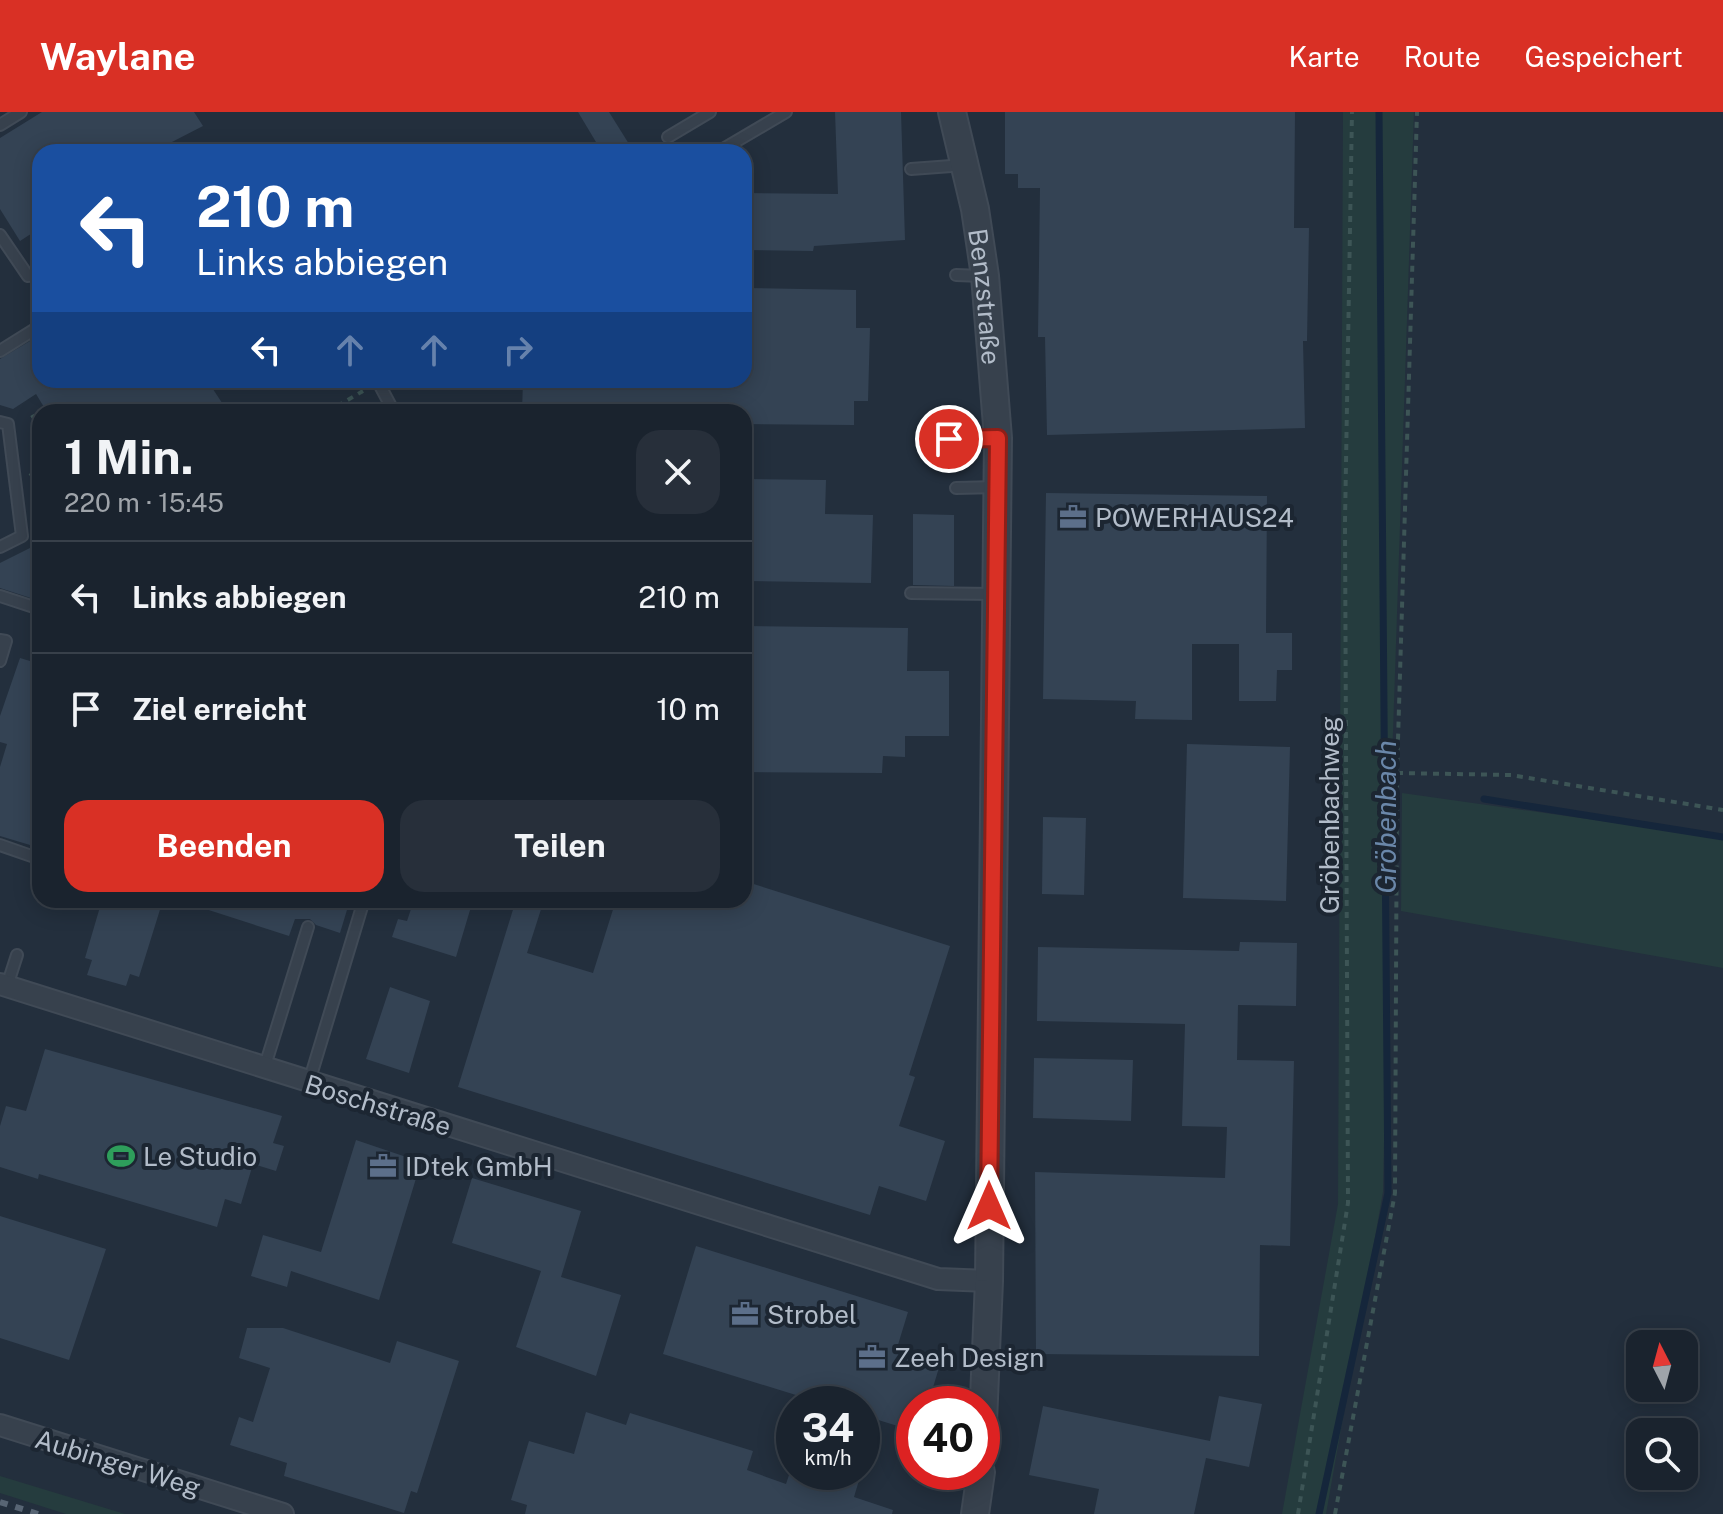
<!DOCTYPE html>
<html lang="de">
<head>
<meta charset="utf-8">
<style>
  :root { --surface:#1a232e; --page:#272f3a; --text:#f1f3f6; --muted:#9fa4aa; --line:#38404a; --accent:#d93025 }
  body { margin:0; font-family:"Public Sans",sans-serif; background:var(--page); color:var(--text); height:100vh; display:flex; flex-direction:column; font-size:30px; white-space:nowrap }
  * { box-sizing:border-box; margin:0 }
  p { font-size:26px; color:var(--muted) }
  .icon { flex:none; width:44px; height:44px; fill:none; stroke:currentColor; stroke-width:2; stroke-linecap:round; stroke-linejoin:round }
  .map { position:relative; flex:1; overflow:hidden }
  .side { position:absolute; left:32px; top:292px; width:720px; height:504px; display:flex; flex-direction:column; background:var(--surface); border-radius:24px; box-shadow:0 4px 20px #0003,0 0 0 2px var(--line) }
  .side>* { flex:none }
  .banner { position:absolute; left:32px; top:32px; width:720px; height:244px; border-radius:24px; box-shadow:0 4px 20px #0003,0 0 0 2px var(--line); background:#1a4fa0; color:#fff; overflow:hidden }
  .needle { width:52px; rotate:354deg }
  .tools { position:absolute; left:1626px; top:1218px; display:grid; gap:16px }
  .tools a { display:grid; place-items:center; width:72px; height:72px; border-radius:16px; background:var(--surface); box-shadow:0 4px 20px #0003,0 0 0 2px var(--line); font-size:40px }
  .speed { position:absolute; left:776px; top:1274px; display:flex; gap:16px; font-size:40px; font-weight:700; text-align:center }
  .speed>* { display:grid; place-content:center; width:104px; height:104px; border-radius:50%; background:var(--surface); box-shadow:0 4px 20px #0003,0 0 0 2px var(--line); line-height:1 }
  .speed small { font-size:20px; font-weight:400 }
  .speed .limit { border:12px solid #d22; background:#fff; color:#111 }
  .pin { position:absolute; display:grid; place-items:center; width:68px; height:68px; color:#fff; margin:-34px; border:4px solid #fff; border-radius:50%; box-shadow:0 2px 8px #0007 }
  .me { position:absolute; width:88px; margin:-44px; rotate:0deg; stroke-linejoin:round; filter:drop-shadow(0 0 6px #0008) }
  .turn { display:flex; align-items:center; gap:28px; height:168px; padding:0 32px; font-size:36px }
  .turn .icon { width:104px; height:104px; stroke-width:2.5 }
  .turn b { display:block; font-size:56px; line-height:68px }
  .lanes { display:flex; align-items:center; height:76px; padding:0 32px; background:#0003; justify-content:center; gap:40px; direction:ltr }
  .lanes .off { opacity:.35 }
  .round { display:grid; place-items:center; flex:none; width:84px; height:84px; border-radius:24px; background:var(--page) }
  .headline { display:flex; align-items:center; justify-content:space-between; height:136px; padding:0 32px }
  h1 { font-size:48px; font-weight:700; line-height:60px }
  .primary-button { display:flex; gap:16px; margin-top:auto; padding:16px 32px }
  .primary-button a { flex:1; height:92px; border-radius:24px; background:var(--accent); color:#fff; font-size:32px; font-weight:700; line-height:92px; text-align:center }
  .primary-button a+a { background:var(--page); color:var(--text) }
  ul { padding:0; list-style:none }
  li { display:flex; align-items:center; gap:24px; height:112px; padding:0 32px; border-top:2px solid var(--line) }
  li div { flex:1 }
  li b { display:block; font-size:30px }
  li em { font-style:normal }
  header { display:flex; align-items:center; gap:48px; box-sizing:border-box; height:112px; padding:0 40px; background:var(--accent); color:#fff }
  header strong { font-size:38px }
  nav { display:flex; gap:44px; margin-inline-start:auto; font-size:28px }
  .map>svg:first-child { display:block }
  .green { fill:#253c3e }
  .lines { fill:none; stroke-linecap:round; stroke-linejoin:round }
  .stream { stroke:#15263b; stroke-width:7 }
  .building { fill:#344354 }
  .service-casing { stroke:#404a56; stroke-width:14 }
  .minor-casing { stroke:#404a56; stroke-width:24 }
  .tertiary-casing { stroke:#404a56; stroke-width:30 }
  .path { stroke:#3d5556; stroke-width:4; stroke-dasharray:6 6; stroke-linecap:butt }
  .service { stroke:#37414d; stroke-width:10 }
  .minor { stroke:#37414d; stroke-width:20 }
  .tertiary { stroke:#37414d; stroke-width:26 }
  .rail { stroke:#586574; stroke-width:6; stroke-dasharray:8 8; stroke-linecap:butt }
  .route-casing { stroke:#8d1f18; stroke-width:20 }
  .route { stroke:#d93025; stroke-width:14 }
  .labels { text-anchor:middle; dominant-baseline:central; stroke-width:8; stroke-linejoin:round; paint-order:stroke }
  .street-label { font-size:26px; fill:#b2bcc9; stroke:#1c2632 }
  .poi-label { font-size:26px; fill:#b2bcc9; stroke:#1c2632; text-anchor:start }
  .water-label { font-size:28px; font-style:italic; fill:#6a87a9; stroke:#1c2632 }
</style>
</head>
<body>
<header>
<strong>Waylane</strong>
<nav><a>Karte</a><a>Route</a><a>Gespeichert</a></nav>
</header>
<div class="map">
<svg width="1723" height="1402" viewBox="0 0 1723 1402">
  <rect width="100%" height="100%" fill="#232f3d"/>
  <g class="green">
    <polygon points="1343,0 1414,0 1391,679 1383,1080 1326,1402 1282,1402 1338,1092"/>
    <polygon points="1402,681 1723,726 1723,856 1401,799"/>
    <polygon points="0,1364 125,1402 66,1402 0,1381"/>
  </g>
  <g class="lines">
    <g class="stream">
      <polyline points="1484,687 1723,725"/>
      <polyline points="1319,1402 1388,1081 1379,0"/>
    </g>
  </g>
  <g class="building">
    <polygon points="42,0 194,0 203,14 170,31 175,40 40,40 40,116 20,129 0,97 0,26"/>
    <polygon points="578,0 609,0 634,40 602,40"/>
    <polygon points="835,0 901,0 905,128 814,134 813,139 744,138 744,81 838,82"/>
    <polygon points="1005,0 1295,0 1294,116 1309,116 1307,229 1303,229 1305,316 1047,323 1045,225 1038,225 1040,76 1018,76 1018,62 1005,62"/>
    <polygon points="744,176 856,178 856,216 870,216 868,289 854,289 854,313 744,312 744,300 522,300 523,268 744,268"/>
    <polygon points="40,223 40,268 207,268 228,300 47,300 36,282 13,297 0,293 0,247"/>
    <polygon points="744,367 826,368 825,402 873,403 871,471 744,469"/>
    <polygon points="1046,381 1267,384 1266,521 1292,521 1292,558 1277,558 1276,589 1239,589 1239,532 1192,532 1192,608 1135,607 1136,589 1043,587"/>
    <polygon points="913,402 954,403 954,474 913,473"/>
    <polygon points="30,436 40,439 40,489 0,476 0,451"/>
    <polygon points="744,514 908,516 907,559 949,559 949,624 905,624 905,645 883,644 882,661 744,660"/>
    <polygon points="20,546 40,552 40,736 0,724 0,655 7,632 0,630 0,604"/>
    <polygon points="1187,632 1290,635 1286,789 1183,786"/>
    <polygon points="1043,705 1086,706 1084,783 1042,782"/>
    <polygon points="744,769 950,834 909,963 915,965 899,1014 945,1029 926,1089 879,1074 870,1103 458,975 516,788 544,788 527,841 593,861 616,788 744,788"/>
    <polygon points="102,788 163,788 139,865 130,862 126,874 87,863 92,848 85,846"/>
    <polygon points="191,788 350,788 340,821 316,813 310,807 295,807 289,824 190,792"/>
    <polygon points="414,788 473,788 456,845 392,825 398,807 407,809"/>
    <polygon points="1240,830 1297,831 1296,894 1238,893 1237,948 1294,949 1290,1134 1260,1133 1259,1244 1036,1242 1035,1060 1225,1066 1227,1015 1182,1014 1185,912 1037,909 1038,835 1239,839"/>
    <polygon points="390,875 430,889 409,961 366,947"/>
    <polygon points="45,937 282,1004 273,1031 284,1034 276,1059 253,1052 241,1092 225,1087 217,1115 39,1062 38,1067 0,1055 0,1014 6,994 26,999"/>
    <polygon points="1034,946 1133,948 1131,1009 1033,1006"/>
    <polygon points="356,1028 421,1050 379,1188 291,1159 287,1175 251,1164 263,1123 321,1140"/>
    <polygon points="472,1066 581,1099 561,1165 621,1183 596,1264 516,1235 541,1159 452,1131"/>
    <polygon points="0,1104 106,1137 69,1248 0,1226"/>
    <polygon points="696,1134 908,1200 897,1236 941,1249 928,1292 914,1292 914,1319 862,1303 862,1292 825,1292 663,1242"/>
    <polygon points="247,1216 283,1216 390,1251 397,1229 459,1249 417,1381 411,1379 404,1401 284,1364 287,1351 230,1333 239,1305 253,1310 270,1256 239,1246"/>
    <polygon points="1219,1284 1262,1292 1249,1355 1206,1346 1194,1402 1094,1402 1099,1377 1029,1363 1043,1294 1210,1329"/>
    <polygon points="586,1300 626,1313 630,1301 753,1339 747,1358 786,1372 790,1360 844,1360 860,1365 854,1385 893,1398 892,1402 525,1402 527,1393 511,1388 529,1329 574,1342"/>
  </g>
  <g class="lines">
    <g class="service-casing">
      <g id="service">
        <polyline points="0,13 21,0"/>
        <polyline points="668,25 710,0"/>
        <polyline points="718,40 786,0"/>
        <polyline points="911,57 965,53"/>
        <polyline points="0,123 28,164"/>
        <polyline points="956,163 983,164"/>
        <polyline points="0,239 40,214"/>
        <polyline points="377,268 394,300"/>
        <polyline points="0,310 8,312 22,424 0,435"/>
        <polyline points="949,327 995,326"/>
        <polyline points="956,376 998,375"/>
        <polyline points="911,481 994,482"/>
        <polyline points="0,484 40,497"/>
        <polyline points="0,528 6,529 0,549"/>
        <polyline points="0,733 40,747"/>
        <polyline points="7,874 17,843"/>
        <polyline points="264,957 308,815"/>
        <polyline points="309,970 364,788"/>
      </g>
    </g>
    <g class="minor-casing">
      <g id="minor">
        <polyline points="0,872 938,1167 989,1169"/>
        <polyline points="0,1313 283,1402"/>
      </g>
    </g>
    <g class="tertiary-casing">
      <g id="tertiary">
        <path id="s1" d="M 952,0 L 975,97 L 985,164 L 998,326 L 989,1169 L 982,1333"/>
        <polyline points="975,1402 981,1360"/>
      </g>
    </g>
    <g class="path">
      <polyline points="236,295 239,300"/>
      <polyline points="327,300 363,279"/>
      <polyline points="32,303 40,316"/>
      <polyline points="30,364 40,354"/>
      <polyline points="34,364 36,373 40,375"/>
      <polyline points="1397,661 1511,663 1723,698"/>
      <polyline points="1298,1402 1348,1091 1345,410 1352,0"/>
      <polyline points="1335,1402 1395,1081 1397,661 1417,0"/>
    </g>
    <use href="#service" class="service"/>
    <use href="#minor" class="minor"/>
    <use href="#tertiary" class="tertiary"/>
    <polyline class="rail" points="0,1390 38,1402"/>
  </g>
  <g class="lines">
    <g class="route-casing">
      <polyline id="route" points="949,327 998,326 989,1094"/>
    </g>
    <use href="#route" class="route"/>
  </g>
  <defs>
    <g id="office-bare" transform="scale(2.16)"><path d="M-6-3h4V-5.5h4V-3h4V5H-6ZM-1-4.5V-3h2v-1.5ZM-6 0V1H6V0Z" fill="#5c6f8a" stroke="#1c2632" stroke-width="2.5" paint-order="stroke"/></g>
    <g id="stadium-bare" transform="scale(2.16)"><path d="M0-5a6.5 5 0 1 0 0 10a6.5 5 0 1 0 0-10ZM-3.5-1.8h7v3.6h-7Z" fill="#2e9e5b" stroke="#1c2632" stroke-width="2.5" paint-order="stroke"/></g>
  </defs>
  <g fill-rule="evenodd">
    <use href="#office-bare" x="1073" y="405"/>
    <use href="#stadium-bare" x="121" y="1044"/>
    <use href="#office-bare" x="383" y="1054"/>
    <use href="#office-bare" x="745" y="1202"/>
    <use href="#office-bare" x="872" y="1245"/>
  </g>
  <g class="labels">
    <g class="street-label">
      <text stroke="none"><textPath href="#s1" startOffset="188">Benzstraße</textPath></text>
      <text transform="translate(1329 703) rotate(-90)">Gröbenbachweg</text>
      <text transform="translate(378 993) rotate(17)">Boschstraße</text>
      <text transform="translate(118 1351) rotate(17)">Aubinger Weg</text>
    </g>
    <g class="poi-label">
      <text x="1095" y="405">POWERHAUS24</text>
      <text x="143" y="1044">Le Studio</text>
      <text x="405" y="1054">IDtek GmbH</text>
      <text x="767" y="1202">Strobel</text>
      <text x="894" y="1245">Zeeh Design</text>
    </g>
    <g class="water-label">
      <text transform="translate(1385 705) rotate(-90)">Gröbenbach</text>
    </g>
  </g>
</svg>
<div class="tools">
<a><svg class="needle" viewBox="-14 -14 28 28"><path d="M0-13l5 13h-10z" fill="#e53935"/><path d="M0 13l5-13h-10z" fill="#9fa4aa"/></svg></a>
<a><svg class="icon" aria-label="search" viewBox="0 0 24 24"><circle cx="10" cy="10" r="6"/><path d="M15 15l6 6"/></svg></a>
</div>
<div class="speed"><div>34<small>km/h</small></div><div class="limit">40</div></div>
<div class="pin" style="left:949px;top:327px;background:#d93025"><svg class="icon" aria-label="arrive" viewBox="0 0 24 24"><path d="M6 21V4h12l-3 4 3 4H6"/></svg></div>
<svg class="me" style="left:989px;top:1094px" viewBox="-20 -20 40 40"><path d="M0-17L14 15 0 8-14 15z" fill="#d93025" stroke="#fff" stroke-width="4"/></svg>
<div class="banner">
<div class="turn"><svg class="icon" aria-label="left" viewBox="0 0 24 24"><path d="M17 20v-9H6M10 6l-5 5 5 5"/></svg><div><b>210 m</b>Links abbiegen</div></div>
<div class="lanes"><svg class="icon" aria-label="left" viewBox="0 0 24 24"><path d="M17 20v-9H6M10 6l-5 5 5 5"/></svg><svg class="icon off" aria-label="ahead" viewBox="0 0 24 24"><path d="M12 20V5M6 11l6-6 6 6"/></svg><svg class="icon off" aria-label="ahead" viewBox="0 0 24 24"><path d="M12 20V5M6 11l6-6 6 6"/></svg><svg class="icon off" aria-label="right" viewBox="0 0 24 24"><path d="M7 20v-9h11M14 6l5 5-5 5"/></svg></div>
</div>
<section class="side">
<div class="headline"><div><h1>1 Min.</h1><p>220 m · 15:45</p></div><a class="round"><svg class="icon" aria-label="close" viewBox="0 0 24 24"><path d="M6 6l12 12M18 6L6 18"/></svg></a></div>
<ul>
<li><svg class="icon" aria-label="left" viewBox="0 0 24 24"><path d="M17 20v-9H6M10 6l-5 5 5 5"/></svg><div><b>Links abbiegen</b></div><em>210 m</em></li>
<li><svg class="icon" aria-label="arrive" viewBox="0 0 24 24"><path d="M6 21V4h12l-3 4 3 4H6"/></svg><div><b>Ziel erreicht</b></div><em>10 m</em></li>
</ul>
<div class="primary-button"><a>Beenden</a><a>Teilen</a></div>
</section>
</div>
</body>
</html>
